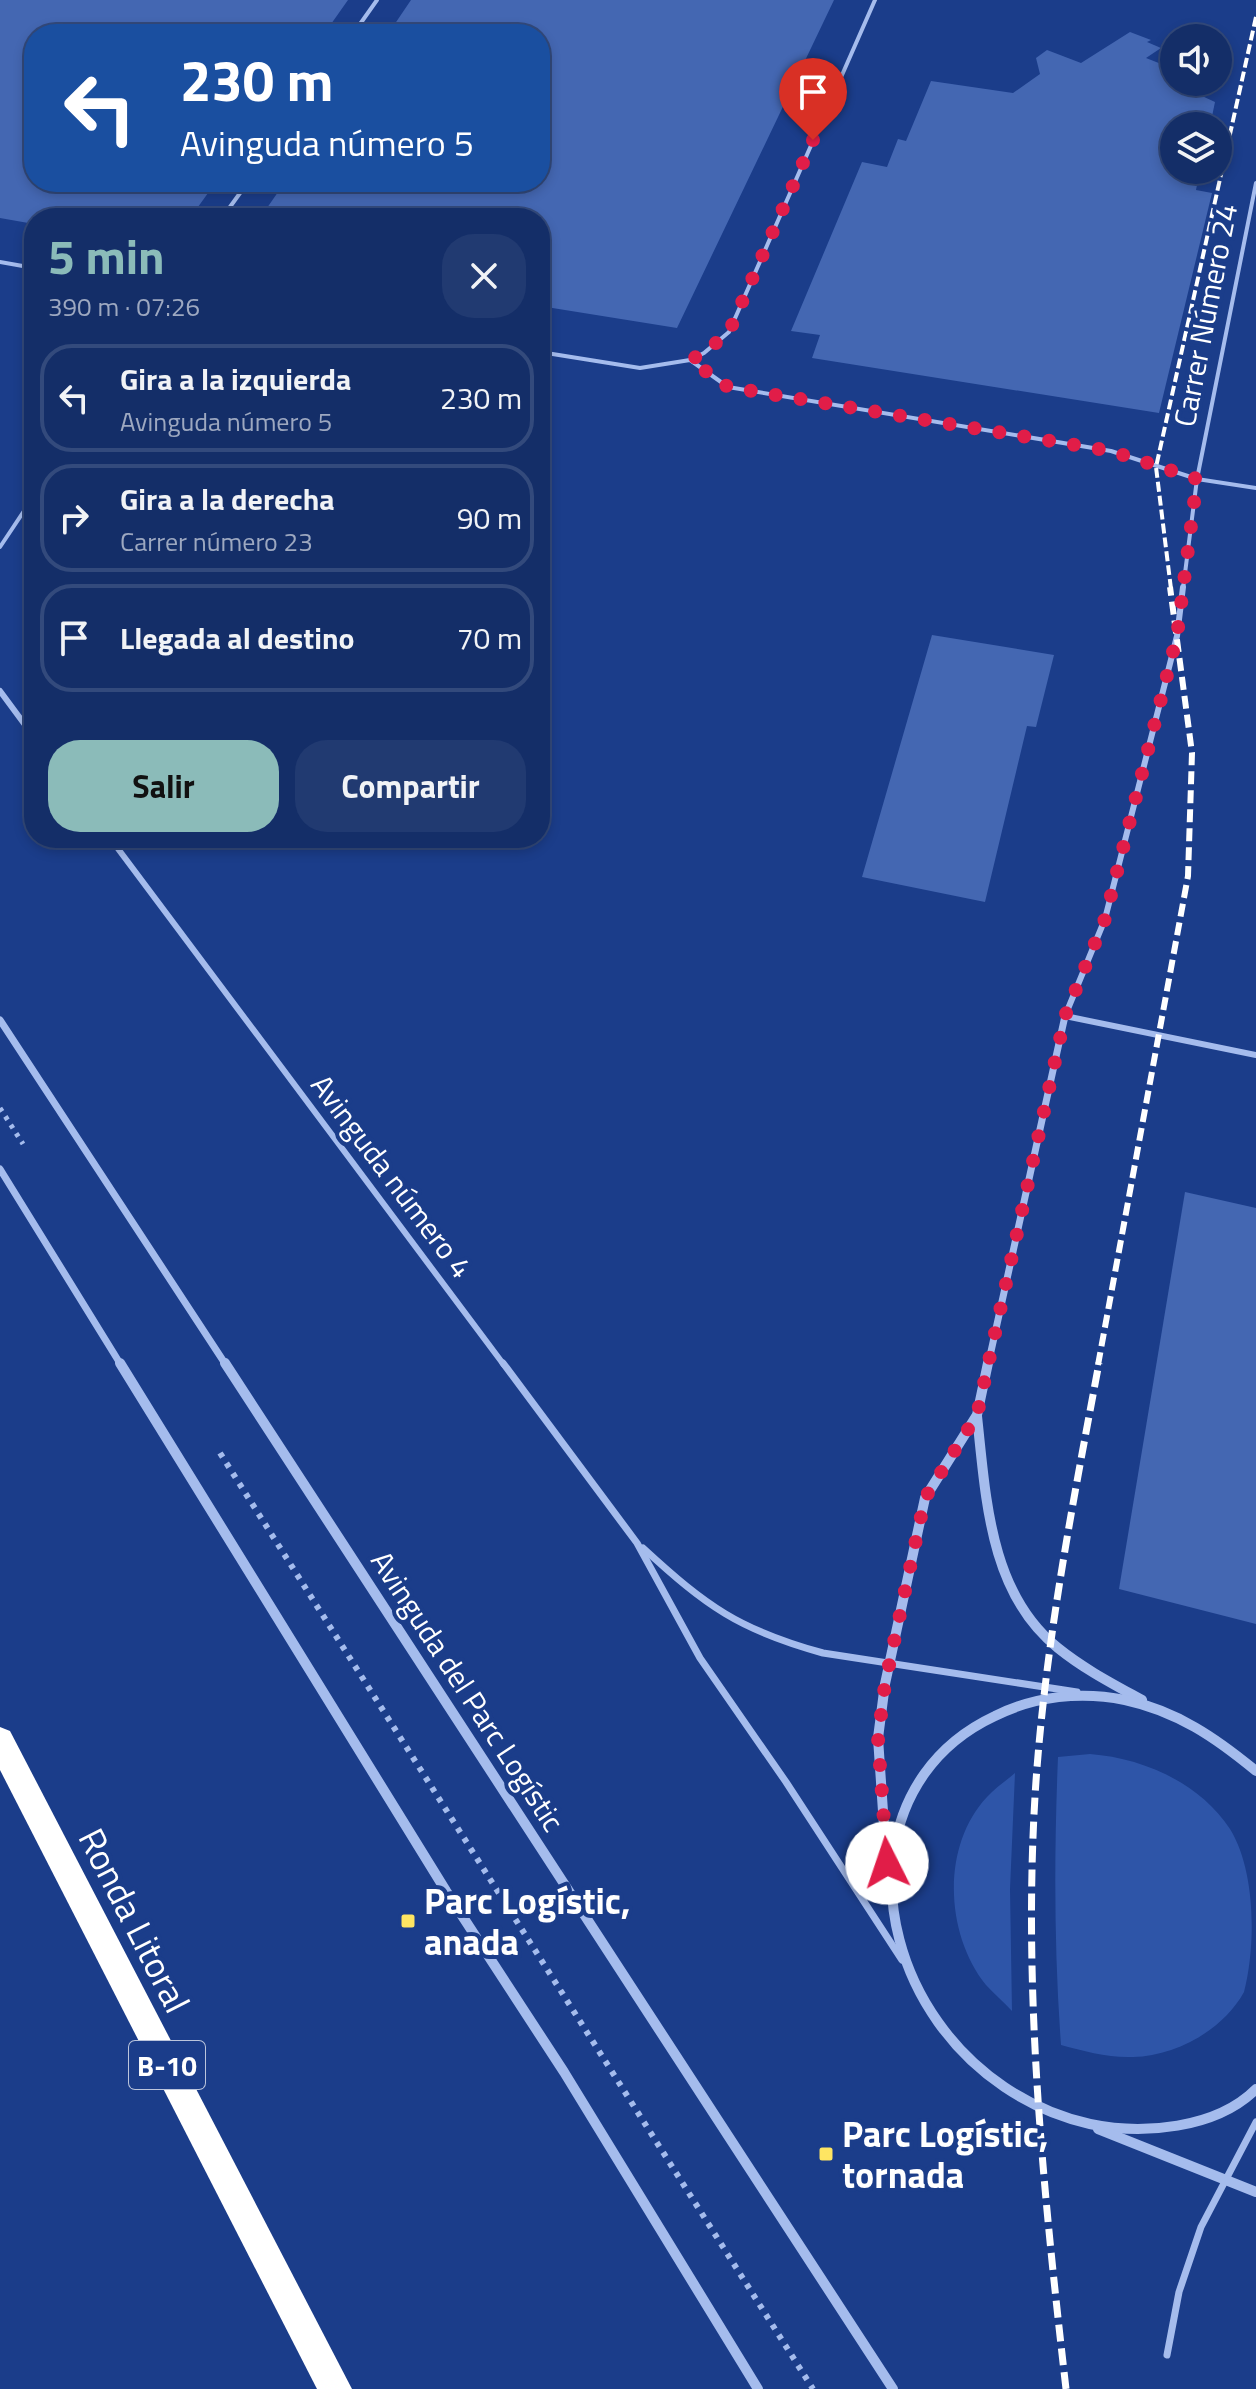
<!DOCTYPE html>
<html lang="es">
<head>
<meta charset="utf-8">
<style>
  :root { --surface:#142e68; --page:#213a71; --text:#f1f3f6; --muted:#9da8c0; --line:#334a7c; --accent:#8bbbb9 }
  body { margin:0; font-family:"Titillium Web",sans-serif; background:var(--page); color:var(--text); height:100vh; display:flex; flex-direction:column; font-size:30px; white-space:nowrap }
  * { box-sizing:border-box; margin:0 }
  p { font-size:26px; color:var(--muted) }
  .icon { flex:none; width:44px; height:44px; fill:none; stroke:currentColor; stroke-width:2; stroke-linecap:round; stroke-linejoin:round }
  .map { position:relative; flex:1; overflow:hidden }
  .panel { position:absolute; left:24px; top:208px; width:526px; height:640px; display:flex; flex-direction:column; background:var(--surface); border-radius:32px; box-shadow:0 4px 12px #0003,0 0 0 2px var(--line) }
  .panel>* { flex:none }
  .guide { position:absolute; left:24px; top:24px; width:526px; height:168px; border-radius:32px; box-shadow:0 4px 12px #0003,0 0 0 2px var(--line); background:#1a4fa0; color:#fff; overflow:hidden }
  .controls { position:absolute; left:1160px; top:24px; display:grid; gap:16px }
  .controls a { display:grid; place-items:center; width:72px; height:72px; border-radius:50%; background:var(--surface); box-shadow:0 4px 12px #0003,0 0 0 2px var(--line); font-size:40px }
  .pin { position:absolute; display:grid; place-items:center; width:68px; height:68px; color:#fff; margin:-82px -34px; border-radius:50% 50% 50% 0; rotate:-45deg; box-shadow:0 0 8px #0007 }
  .pin .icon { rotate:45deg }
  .me { position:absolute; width:88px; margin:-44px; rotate:356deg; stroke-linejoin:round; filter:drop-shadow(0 0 6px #0008) }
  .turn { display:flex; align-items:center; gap:28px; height:168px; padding:0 24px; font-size:36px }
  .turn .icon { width:104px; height:104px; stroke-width:2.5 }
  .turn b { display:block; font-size:56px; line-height:68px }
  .round { display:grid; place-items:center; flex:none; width:84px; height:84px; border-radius:32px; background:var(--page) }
  .overview { display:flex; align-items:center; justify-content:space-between; height:136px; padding:0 24px }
  h1 { font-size:48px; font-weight:700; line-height:60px; color:var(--accent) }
  .button { display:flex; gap:16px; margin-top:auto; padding:16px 24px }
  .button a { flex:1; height:92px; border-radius:32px; background:var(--accent); color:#111; font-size:32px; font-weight:700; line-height:92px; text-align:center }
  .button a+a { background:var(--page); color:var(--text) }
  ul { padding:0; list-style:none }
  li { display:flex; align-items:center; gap:24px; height:108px; margin:0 16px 12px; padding:0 8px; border:4px solid var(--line); border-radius:32px }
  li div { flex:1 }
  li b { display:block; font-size:30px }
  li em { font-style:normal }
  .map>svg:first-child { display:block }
  .green { fill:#2e55a8 }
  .building { fill:#4467b2 }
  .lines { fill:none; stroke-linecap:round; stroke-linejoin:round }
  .path-far1 { stroke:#a5bced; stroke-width:5; stroke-dasharray:4 6; stroke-linecap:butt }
  .path { stroke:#a5bced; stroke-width:6; stroke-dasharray:5 7; stroke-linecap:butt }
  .lane-far2 { stroke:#a5bced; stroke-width:4 }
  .lane-far1 { stroke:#a5bced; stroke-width:6 }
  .lane { stroke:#a5bced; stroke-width:7 }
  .street-far1 { stroke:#a5bced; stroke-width:7 }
  .street { stroke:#a5bced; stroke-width:10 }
  .highway { fill:#fff; fill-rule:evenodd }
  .rail-far2 { stroke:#fff; stroke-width:4; stroke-dasharray:10 4; stroke-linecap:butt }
  .rail-far1 { stroke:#fff; stroke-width:6; stroke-dasharray:13 6; stroke-linecap:butt }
  .rail { stroke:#fff; stroke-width:7; stroke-dasharray:17 7; stroke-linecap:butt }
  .route { stroke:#e11d48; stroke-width:14; stroke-dasharray:0 25.2 }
  .poi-dot { fill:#fee562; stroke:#1b3d8a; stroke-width:3 }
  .labels { text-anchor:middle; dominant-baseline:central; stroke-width:8; stroke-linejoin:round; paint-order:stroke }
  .shield { fill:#1b3d8a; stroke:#bbc5dc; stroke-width:2 }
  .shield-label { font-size:28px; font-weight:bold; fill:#fff }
  .street-label { font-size:30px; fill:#fff; stroke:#1b3d8a }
  .near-poi-label { font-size:36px; font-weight:bold; fill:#fff; stroke:#1b3d8a; text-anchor:start }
  .near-street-label { font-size:36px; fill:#fff; stroke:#1b3d8a }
</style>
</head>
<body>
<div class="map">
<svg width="1256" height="2389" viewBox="0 0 1256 2389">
  <rect width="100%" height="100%" fill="#1b3d8a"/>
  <g class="green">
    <path d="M 1090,1754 C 1142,1758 1199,1782 1230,1829 C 1256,1871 1256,1946 1244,1992 C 1223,2030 1176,2056 1133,2057 C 1108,2058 1084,2051 1061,2045 C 1054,1949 1054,1854 1058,1757 Z"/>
    <path d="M 1015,1773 L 1010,1889 L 1012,2011 C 1004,2002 994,1994 986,1985 C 945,1934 941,1846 987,1797 C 995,1788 1006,1781 1015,1773 Z"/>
  </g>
  <g class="building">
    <polygon points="0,0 348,0 324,34 34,34 34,182 216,182 190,218 34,218 34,224 0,218"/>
    <polygon points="411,0 834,0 677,328 540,306 540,218 260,218 285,182 540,182 540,34 388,34"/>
    <polygon points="1130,32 1151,40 1147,42 1161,48 1146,58 1174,69 1174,82 1207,83 1209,89 1202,96 1215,102 1210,126 1174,126 1174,170 1200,170 1196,190 1212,193 1159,413 812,358 820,335 791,331 862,162 887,167 898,139 906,141 931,81 1013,93 1040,74 1036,58 1047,50 1081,63"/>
    <polygon points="932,635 1054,655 1036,727 1027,726 985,902 862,877"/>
    <polygon points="1185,1192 1256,1208 1256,1624 1119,1589"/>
  </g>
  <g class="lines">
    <polyline class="path-far1" points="0,1108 23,1144"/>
    <polyline class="path" points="220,1453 813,2389"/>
    <g class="lane-far2">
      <polyline points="353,34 377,0"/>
      <polyline points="222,218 248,182"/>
      <polyline points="0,262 34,268"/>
      <polyline points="540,352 640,368 690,360 728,387 1111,451 1197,479 1256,488"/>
      <polyline points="690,360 704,353 729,332 875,0"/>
      <polyline points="0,547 34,496"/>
      <polyline points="1183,589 1197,479 1256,183"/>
    </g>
    <g class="lane-far1">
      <polyline points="1183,587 1177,636 1105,919 1065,1016 1256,1055"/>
      <polyline points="0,691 34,737"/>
      <polyline points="110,838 504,1365"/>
    </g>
    <g class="lane">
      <polyline points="503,1363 637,1543 700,1658 786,1782 902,1960"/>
      <path d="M 643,1548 C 706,1606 739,1630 823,1653 L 1077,1692"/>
      <polyline points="1167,2355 1179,2292 1201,2227 1256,2122"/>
    </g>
    <g class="street-far1">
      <polyline points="0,1020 226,1365"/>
      <polyline points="0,1169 121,1365"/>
      <polyline points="988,1365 1065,1016"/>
    </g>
    <g class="street">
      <polyline points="120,1363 446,1891 564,2072 758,2389"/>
      <polyline points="225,1363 893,2389"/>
      <path d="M 977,1416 C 986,1497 989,1593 1058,1648 C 1084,1669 1113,1684 1142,1700"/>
      <path d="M 1256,1771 C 1216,1738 1177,1711 1125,1700 C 1081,1691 1035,1696 995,1716 C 873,1773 866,1921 938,2022 C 974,2073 1028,2110 1090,2124 C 1142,2135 1216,2129 1256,2089"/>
      <polyline points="887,1870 878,1738 885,1684 925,1498 977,1415 988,1363"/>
      <polyline points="1098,2129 1256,2192"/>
    </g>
    <polygon class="highway" points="0,1727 10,1731 352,2389 317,2389 0,1770"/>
    <polyline class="rail-far2" points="1171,589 1156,467 1256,17"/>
    <polyline class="rail-far1" points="1098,1365 1188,876 1192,753 1170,587"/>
    <path class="rail" d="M 1066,2389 C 1043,2188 1022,1983 1036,1781 C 1046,1640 1073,1502 1099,1363"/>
  </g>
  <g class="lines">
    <polyline class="route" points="813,140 729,332 704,353 690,360 728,387 1111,451 1197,479 1177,636 1105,919 1065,1016 977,1415 925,1498 885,1684 878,1738 887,1863"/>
  </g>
  <g class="poi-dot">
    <rect x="400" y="1913" width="16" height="16" rx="4"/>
    <rect x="818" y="2146" width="16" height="16" rx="4"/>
  </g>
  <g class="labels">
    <rect class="shield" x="129" y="2041" width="76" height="48" rx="6"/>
    <g class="shield-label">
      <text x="167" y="2065">B-10</text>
    </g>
    <g class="street-label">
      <text transform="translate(1205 315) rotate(-79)">Carrer Número 24</text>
      <text transform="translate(392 1176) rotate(53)">Avinguda número 4</text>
      <text transform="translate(468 1691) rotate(57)">Avinguda del Parc Logístic</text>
    </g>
    <g class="near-poi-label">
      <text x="424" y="1900">Parc Logístic,<tspan x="424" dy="41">anada</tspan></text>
      <text x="842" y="2133">Parc Logístic,<tspan x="842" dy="41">tornada</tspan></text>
    </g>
    <g class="near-street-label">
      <text transform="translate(135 1920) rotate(63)">Ronda Litoral</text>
    </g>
  </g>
</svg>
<div class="controls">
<a><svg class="icon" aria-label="sound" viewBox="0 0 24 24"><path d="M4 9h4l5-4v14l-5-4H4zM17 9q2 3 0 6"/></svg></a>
<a><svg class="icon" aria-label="layers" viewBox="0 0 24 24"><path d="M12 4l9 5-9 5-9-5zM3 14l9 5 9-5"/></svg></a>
</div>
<div class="pin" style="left:813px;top:140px;background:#d93025"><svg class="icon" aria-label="arrive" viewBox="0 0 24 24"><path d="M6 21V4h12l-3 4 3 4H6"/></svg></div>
<svg class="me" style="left:887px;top:1863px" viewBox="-20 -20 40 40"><circle r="19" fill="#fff"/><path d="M0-13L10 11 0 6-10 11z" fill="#e11d48"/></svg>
<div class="guide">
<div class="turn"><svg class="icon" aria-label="left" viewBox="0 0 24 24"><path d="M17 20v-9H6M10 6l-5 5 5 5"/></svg><div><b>230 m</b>Avinguda número 5</div></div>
</div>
<section class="panel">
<div class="overview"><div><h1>5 min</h1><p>390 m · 07:26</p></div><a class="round"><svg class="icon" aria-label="close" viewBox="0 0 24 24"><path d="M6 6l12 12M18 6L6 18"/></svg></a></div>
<ul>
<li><svg class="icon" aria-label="left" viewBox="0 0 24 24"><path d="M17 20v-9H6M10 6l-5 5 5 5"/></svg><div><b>Gira a la izquierda</b><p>Avinguda número 5</p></div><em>230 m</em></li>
<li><svg class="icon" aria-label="right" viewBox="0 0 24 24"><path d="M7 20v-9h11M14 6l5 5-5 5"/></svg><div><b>Gira a la derecha</b><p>Carrer número 23</p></div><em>90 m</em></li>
<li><svg class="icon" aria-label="arrive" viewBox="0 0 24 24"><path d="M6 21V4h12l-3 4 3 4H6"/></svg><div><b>Llegada al destino</b></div><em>70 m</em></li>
</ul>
<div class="button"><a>Salir</a><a>Compartir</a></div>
</section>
</div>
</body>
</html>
